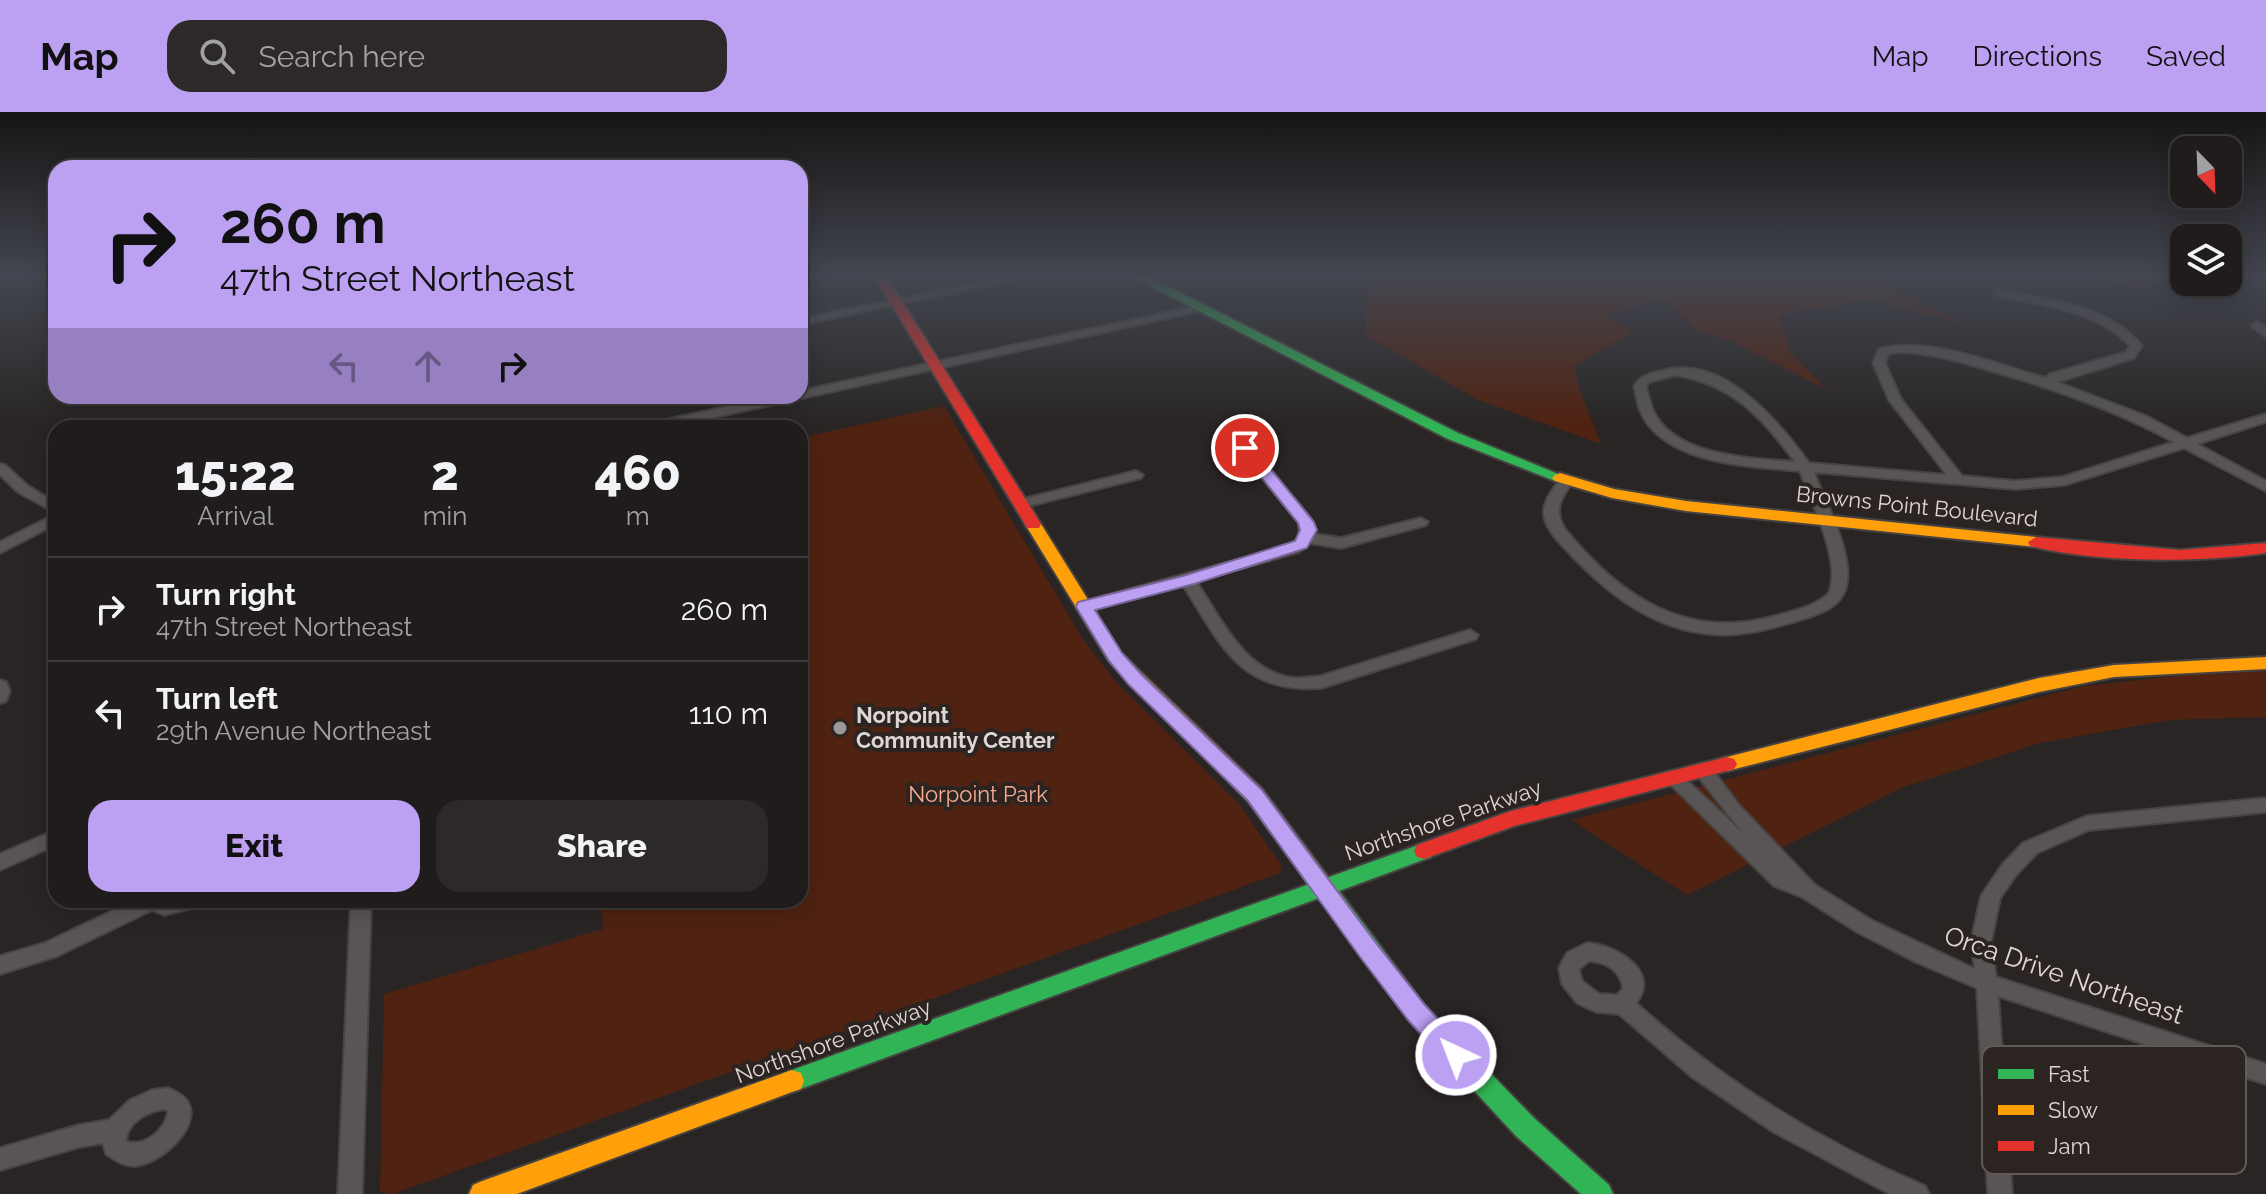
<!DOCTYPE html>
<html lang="en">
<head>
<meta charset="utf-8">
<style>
  :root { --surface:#1f1c1b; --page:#2c2928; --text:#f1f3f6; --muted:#a1a1a3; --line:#3c3a3a; --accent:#bca0f2 }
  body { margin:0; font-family:Raleway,sans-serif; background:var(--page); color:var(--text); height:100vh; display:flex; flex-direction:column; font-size:30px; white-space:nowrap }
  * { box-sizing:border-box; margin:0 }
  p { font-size:26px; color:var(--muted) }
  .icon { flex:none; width:44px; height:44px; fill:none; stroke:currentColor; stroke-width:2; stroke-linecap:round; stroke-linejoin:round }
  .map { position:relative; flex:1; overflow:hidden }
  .panel { position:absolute; left:48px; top:308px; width:760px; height:488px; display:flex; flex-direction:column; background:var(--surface); border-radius:24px; box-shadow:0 4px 20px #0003,0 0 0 2px var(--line) }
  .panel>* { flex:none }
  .top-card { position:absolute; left:48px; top:48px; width:760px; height:244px; border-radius:24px; box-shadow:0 4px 20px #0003,0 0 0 2px var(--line); background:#bca0f2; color:#111; overflow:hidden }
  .needle { width:52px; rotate:157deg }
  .tools { position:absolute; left:2170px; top:24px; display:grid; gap:16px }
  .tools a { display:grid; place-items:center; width:72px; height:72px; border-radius:16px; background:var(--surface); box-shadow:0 4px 20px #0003,0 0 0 2px var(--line); font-size:40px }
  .pin { position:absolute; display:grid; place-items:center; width:68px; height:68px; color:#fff; margin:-34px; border:4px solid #fff; border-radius:50%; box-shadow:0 2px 8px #0007 }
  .me { position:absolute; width:88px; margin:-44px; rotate:317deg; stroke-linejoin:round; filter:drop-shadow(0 0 6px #0008) }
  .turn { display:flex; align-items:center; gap:28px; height:168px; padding:0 40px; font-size:36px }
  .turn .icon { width:104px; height:104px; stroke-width:2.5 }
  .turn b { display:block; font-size:56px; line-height:68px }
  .lanes { display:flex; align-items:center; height:76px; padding:0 40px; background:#0003; justify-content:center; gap:40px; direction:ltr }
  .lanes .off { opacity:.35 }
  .eta { display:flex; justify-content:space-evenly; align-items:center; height:136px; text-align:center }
  .eta b { font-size:48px; font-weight:800; line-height:56px }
  .cta { display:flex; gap:16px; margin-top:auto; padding:16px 40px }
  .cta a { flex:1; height:92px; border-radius:24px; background:var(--accent); color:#111; font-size:32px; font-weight:800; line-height:92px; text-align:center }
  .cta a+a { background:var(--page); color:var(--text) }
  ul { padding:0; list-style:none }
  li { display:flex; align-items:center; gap:24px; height:104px; padding:0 40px; border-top:2px solid var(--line) }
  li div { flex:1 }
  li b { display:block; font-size:30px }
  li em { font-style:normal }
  header { display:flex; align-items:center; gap:48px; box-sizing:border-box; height:112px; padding:0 40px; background:var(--accent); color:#111 }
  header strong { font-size:38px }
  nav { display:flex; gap:44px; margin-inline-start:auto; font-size:28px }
  .search { width:560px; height:72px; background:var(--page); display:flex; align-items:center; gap:20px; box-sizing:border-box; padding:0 28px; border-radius:24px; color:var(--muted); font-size:30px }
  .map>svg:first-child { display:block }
  .green { fill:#4f2211 }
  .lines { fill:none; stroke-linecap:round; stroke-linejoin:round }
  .street-casing { stroke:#464342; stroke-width:4 }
  .fast-casing { stroke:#464342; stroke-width:4 }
  .slow-casing { stroke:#464342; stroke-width:4 }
  .jam-casing { stroke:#464342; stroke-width:4 }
  .street { fill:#595554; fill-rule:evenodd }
  .fast { fill:#30b455; fill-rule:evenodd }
  .slow { fill:#ff9f0a; fill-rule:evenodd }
  .jam { fill:#e5322d; fill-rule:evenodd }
  .route { fill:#bca0f2; stroke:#7a689d; stroke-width:2 }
  .poi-dot { fill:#9d9997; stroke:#2c2421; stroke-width:3 }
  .labels { text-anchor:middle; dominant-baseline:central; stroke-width:8; stroke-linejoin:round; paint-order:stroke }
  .street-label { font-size:22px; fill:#dcd7d5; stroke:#2c2421 }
  .poi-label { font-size:22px; font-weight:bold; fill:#dcd7d5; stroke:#2c2421; text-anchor:start }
  .park-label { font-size:22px; fill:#f7aa90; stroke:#2c2421 }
  .near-street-label { font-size:26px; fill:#dcd7d5; stroke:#2c2421 }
  .key { fill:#2c2421; stroke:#615a57; stroke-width:2 }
  .key-label { font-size:22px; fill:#dcd7d5 }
</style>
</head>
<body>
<header>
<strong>Map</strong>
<div class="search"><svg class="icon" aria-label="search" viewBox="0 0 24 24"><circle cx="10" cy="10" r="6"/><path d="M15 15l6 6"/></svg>Search here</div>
<nav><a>Map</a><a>Directions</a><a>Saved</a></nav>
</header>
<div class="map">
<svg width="2266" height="1082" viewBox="0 0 2266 1082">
  <rect width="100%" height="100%" fill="#292524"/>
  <g class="green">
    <polygon points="1365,162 1883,162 1885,170 1960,211 1870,187 1779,203 1790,240 1826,277 1728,228 1698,219 1663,187 1606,203 1633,220 1574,254 1579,276 1601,332 1476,287 1366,223"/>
    <polygon points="2078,162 2184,162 2184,163 2139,178"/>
    <polygon points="944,294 1082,526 1116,570 1239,692 1282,754 1280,761 393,1082 380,1080 384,882 603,817 601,788 800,788 800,326"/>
    <polygon points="2266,554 2266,605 2169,608 2040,631 1901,676 1687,783 1571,708 2084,574"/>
  </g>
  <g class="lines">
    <g class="street-casing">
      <g id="street">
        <polygon points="1018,162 1041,162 800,213 800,207"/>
        <path d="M 1999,178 C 2047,187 2110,193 2142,234 L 2134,246 L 2057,270 L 2146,304 L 2187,326 L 2266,302 L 2266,310 L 2197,332 L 2266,369 L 2266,379 L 2184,336 L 2064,373 L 2015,377 L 1814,360 C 1825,389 1852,439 1847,470 C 1844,494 1822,501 1803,507 C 1770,517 1736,527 1701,521 C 1648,513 1608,481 1572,444 C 1562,433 1547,420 1544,404 C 1542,390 1553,377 1561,366 L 1571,366 L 1573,369 C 1561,386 1553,398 1565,417 C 1621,486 1688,530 1779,503 C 1797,498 1816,494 1829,481 C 1842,449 1811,390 1800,359 C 1750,354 1662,353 1640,298 C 1637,291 1636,282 1634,274 C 1642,262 1652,261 1665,258 C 1724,242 1780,311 1809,351 L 1947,363 L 1889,288 L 1873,251 L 1879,237 C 1927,223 1998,253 2046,266 L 2050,262 L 2126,240 L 2130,234 C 2097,197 2040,194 1995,183 L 1995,179 ZM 1897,240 C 1932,241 1958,249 1992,259 C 2055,277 2117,299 2174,330 L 2063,365 L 2015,369 L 1962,364 L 1901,287 L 1885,251 L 1888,242 ZM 1675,263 C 1732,272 1762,305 1795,350 C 1751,346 1674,345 1653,298 C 1650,291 1648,282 1646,274 L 1649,270 Z"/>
        <polygon points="1201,193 1207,196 1205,198 665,316 640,316 647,312 777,284 800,284 800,279"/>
        <polygon points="2257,210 2266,215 2266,225 2251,214"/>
        <path d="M 1245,332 L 1250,333 L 1311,407 L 1314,422 L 1341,426 L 1421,406 L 1428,410 L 1426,413 L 1341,436 L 1310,431 L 1299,440 L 1196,469 C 1220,505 1246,563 1296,566 C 1304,566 1312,565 1321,564 L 1470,518 L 1478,523 L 1476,527 L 1321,576 C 1240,582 1221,533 1183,473 L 1084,500 L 1079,499 L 1076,495 L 1079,491 L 1289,434 L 1300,425 L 1299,411 L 1238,336 Z"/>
        <polygon points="0,352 5,353 28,374 56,391 56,401 18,380 0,363"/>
        <polygon points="1136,359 1143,363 1141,366 1020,396 1013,392 1015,389"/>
        <polygon points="56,402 56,412 0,441 0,430"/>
        <polygon points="0,568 6,570 10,579 6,589 0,591"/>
        <polygon points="1703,651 1709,653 1738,692 1815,773 1871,808 1975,857 1971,830 1981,784 2002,753 2023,731 2087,704 2266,686 2266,700 2089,718 2037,741 2016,763 2000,786 1991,830 1996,865 2266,952 2266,972 1998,884 2012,1082 1988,1082 1977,876 1916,850 1857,820 1802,785 1774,774 1663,665 1666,660 1678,660 1743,721 1697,663 1694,658 1697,653"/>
        <polygon points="56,718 56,733 0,758 0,742"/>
        <polygon points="135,788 203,788 200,794 164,803 152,798 57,844 0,862 0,844 45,831"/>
        <polygon points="351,788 371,788 362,1082 338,1082"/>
        <path d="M 1587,831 C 1614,832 1662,859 1636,891 C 1721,968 1820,1029 1925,1074 L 1929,1082 L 1890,1082 L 1772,1019 L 1692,965 L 1619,902 L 1596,900 L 1577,891 L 1562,872 L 1559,856 L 1567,841 ZM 1589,849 C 1607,850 1621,859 1623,877 L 1617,883 L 1599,882 L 1582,869 L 1579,857 Z"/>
        <path d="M 168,976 C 175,979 184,983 188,990 C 202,1016 159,1053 134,1054 C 123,1054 114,1048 106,1042 L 103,1031 L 79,1035 L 0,1058 L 0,1036 L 79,1013 L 109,1008 L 130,988 L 152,978 ZM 165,997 L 168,999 C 166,1018 144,1036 126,1029 C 127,1010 148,999 165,997 Z"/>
      </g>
    </g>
    <g class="fast-casing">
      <g id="fast">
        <polygon points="1127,162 1143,162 1458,321 1568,366 1565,369 1555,369 1448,327"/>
        <polygon points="1424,731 1431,733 1434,739 1431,745 1339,779 1425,894 1534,1006 1609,1073 1613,1082 1581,1082 1516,1024 1409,908 1319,786 792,980 783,977 780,969 783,961 792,958"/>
      </g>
    </g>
    <g class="slow-casing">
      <g id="slow">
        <polygon points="1560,361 1614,377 1686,389 2036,425 2044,430 2036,435 1686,399 1612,386 1555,369 1552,366 1555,363"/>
        <polygon points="1033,407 1041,412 1121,541 1262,677 1331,769 1334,775 1331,781 1323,784 1315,781 1248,689 1109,549 1025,412"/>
        <polygon points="2266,545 2266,557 2114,565 2039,580 1727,659 1720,657 1717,652 1720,647 1727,645 2039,566 2114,553"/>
        <polygon points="792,958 801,961 804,969 801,977 792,980 517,1082 469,1082 473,1073 482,1069"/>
      </g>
    </g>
    <g class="jam-casing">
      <g id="jam">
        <polygon points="873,162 885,162 1041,412 1039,416 1027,416 1025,412"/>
        <path d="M 2036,425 L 2180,438 L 2266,431 L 2266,441 C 2196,451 2099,451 2030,434 L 2028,430 Z"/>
        <polygon points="1727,645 1734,647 1737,652 1734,657 1514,714 1424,747 1417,745 1414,739 1417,733 1511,699"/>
      </g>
    </g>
    <use href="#street" class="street"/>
    <use href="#fast" class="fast"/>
    <use href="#slow" class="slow"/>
    <use href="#jam" class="jam"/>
  </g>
  <linearGradient id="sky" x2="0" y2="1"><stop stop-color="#171414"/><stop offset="0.52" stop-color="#434650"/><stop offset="1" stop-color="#434650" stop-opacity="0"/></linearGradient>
  <rect width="2266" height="314" fill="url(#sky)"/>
  <polygon class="route" points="1245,332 1251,333 1314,410 1317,418 1307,436 1194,472 1095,498 1122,541 1142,563 1262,678 1376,831 1425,893 1464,935 1468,943 1464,951 1456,954 1447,951 1408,908 1360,845 1248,689 1128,572 1109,549 1076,495 1078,490 1183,464 1295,429 1300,418 1298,411 1238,336"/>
  <circle class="poi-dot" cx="840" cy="616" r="8"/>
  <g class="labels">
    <g class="street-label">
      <text transform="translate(1917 394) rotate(6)">Browns Point Boulevard</text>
      <text transform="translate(1443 708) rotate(-19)">Northshore Parkway</text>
      <text transform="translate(833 929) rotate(-20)">Northshore Parkway</text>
    </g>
    <g class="poi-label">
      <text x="856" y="603">Norpoint<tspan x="856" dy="25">Community Center</tspan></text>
    </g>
    <g class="park-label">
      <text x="978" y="682">Norpoint Park</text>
    </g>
    <g class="near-street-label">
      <text transform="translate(2064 863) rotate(19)">Orca Drive Northeast</text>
    </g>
  </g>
  <rect x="1982" y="934" width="264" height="128" rx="12" class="key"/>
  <rect x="1998" y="957" width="36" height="10" fill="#30b455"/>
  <rect x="1998" y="993" width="36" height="10" fill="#ff9f0a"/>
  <rect x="1998" y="1029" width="36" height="10" fill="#e5322d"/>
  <g class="key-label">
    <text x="2048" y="970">Fast</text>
    <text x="2048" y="1006">Slow</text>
    <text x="2048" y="1042">Jam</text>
  </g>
</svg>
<div class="tools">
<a><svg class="needle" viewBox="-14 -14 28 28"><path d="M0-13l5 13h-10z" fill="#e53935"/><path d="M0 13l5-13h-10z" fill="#a1a1a3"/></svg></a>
<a><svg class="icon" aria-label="layers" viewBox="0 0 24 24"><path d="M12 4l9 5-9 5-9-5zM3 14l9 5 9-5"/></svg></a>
</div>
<div class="pin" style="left:1245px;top:336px;background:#d93025"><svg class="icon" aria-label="arrive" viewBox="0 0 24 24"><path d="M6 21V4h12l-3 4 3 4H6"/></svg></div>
<svg class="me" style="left:1456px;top:943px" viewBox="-20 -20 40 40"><circle r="17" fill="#bca0f2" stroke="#fff" stroke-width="3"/><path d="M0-11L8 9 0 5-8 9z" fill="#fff"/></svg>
<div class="top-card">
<div class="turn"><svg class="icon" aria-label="right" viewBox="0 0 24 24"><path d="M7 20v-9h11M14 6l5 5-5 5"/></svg><div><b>260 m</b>47th Street Northeast</div></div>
<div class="lanes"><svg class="icon off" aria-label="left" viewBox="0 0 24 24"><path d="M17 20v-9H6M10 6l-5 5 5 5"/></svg><svg class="icon off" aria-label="ahead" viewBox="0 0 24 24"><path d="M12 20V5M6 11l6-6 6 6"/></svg><svg class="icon" aria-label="right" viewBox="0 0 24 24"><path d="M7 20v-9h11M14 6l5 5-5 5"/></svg></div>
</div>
<section class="panel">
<div class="eta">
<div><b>15:22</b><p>Arrival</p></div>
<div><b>2</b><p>min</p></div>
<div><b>460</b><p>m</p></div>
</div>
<ul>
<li><svg class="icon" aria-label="right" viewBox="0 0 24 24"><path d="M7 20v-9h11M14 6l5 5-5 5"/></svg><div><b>Turn right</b><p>47th Street Northeast</p></div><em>260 m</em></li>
<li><svg class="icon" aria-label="left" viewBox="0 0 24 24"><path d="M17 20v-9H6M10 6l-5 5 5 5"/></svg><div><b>Turn left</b><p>29th Avenue Northeast</p></div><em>110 m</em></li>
</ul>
<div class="cta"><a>Exit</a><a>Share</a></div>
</section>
</div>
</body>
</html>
